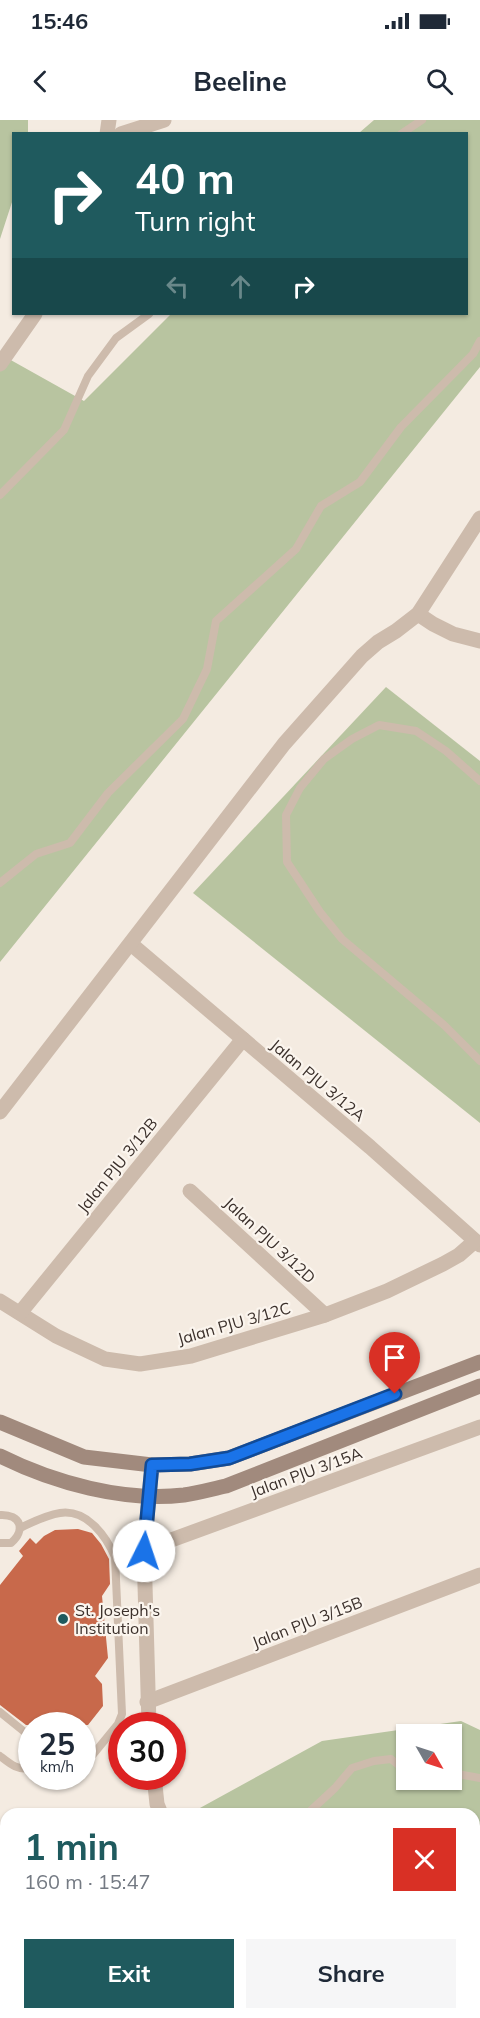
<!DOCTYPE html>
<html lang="en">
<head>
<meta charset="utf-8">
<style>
  :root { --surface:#fff; --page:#f6f6f7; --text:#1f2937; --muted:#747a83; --accent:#1f5a5e }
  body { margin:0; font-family:Mulish,sans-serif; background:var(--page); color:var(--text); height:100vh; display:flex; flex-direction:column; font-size:22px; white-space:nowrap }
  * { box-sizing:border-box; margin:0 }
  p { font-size:20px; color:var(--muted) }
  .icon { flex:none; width:33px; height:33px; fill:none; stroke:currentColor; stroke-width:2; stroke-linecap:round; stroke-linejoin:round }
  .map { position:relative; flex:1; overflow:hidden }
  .details { position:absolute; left:0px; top:1688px; width:480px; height:212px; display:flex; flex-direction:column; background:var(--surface); border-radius:18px 18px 0 0; box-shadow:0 2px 4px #0004 }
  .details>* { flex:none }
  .guide { position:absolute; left:12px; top:12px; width:456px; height:183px; border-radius:0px; box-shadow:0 2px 4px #0004; background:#1f5a5e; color:#fff; overflow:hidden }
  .needle { width:39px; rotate:129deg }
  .fabs { position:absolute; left:396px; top:1604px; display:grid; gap:12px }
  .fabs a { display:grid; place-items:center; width:66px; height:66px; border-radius:0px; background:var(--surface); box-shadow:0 2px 4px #0004; font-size:30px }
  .speed { position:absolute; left:18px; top:1592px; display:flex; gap:12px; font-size:30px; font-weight:700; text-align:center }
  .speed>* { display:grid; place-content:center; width:78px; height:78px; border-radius:50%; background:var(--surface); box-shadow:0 2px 4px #0004; line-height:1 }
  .speed small { font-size:15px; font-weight:400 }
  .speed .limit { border:9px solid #d22; background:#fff; color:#111 }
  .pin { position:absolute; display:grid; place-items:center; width:51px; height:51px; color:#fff; margin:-62px -26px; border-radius:50% 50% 50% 0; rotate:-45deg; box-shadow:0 0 6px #0007 }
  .pin .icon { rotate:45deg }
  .me { position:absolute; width:66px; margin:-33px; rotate:4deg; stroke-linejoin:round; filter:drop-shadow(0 0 4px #0008) }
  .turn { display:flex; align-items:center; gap:21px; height:126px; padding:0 24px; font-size:27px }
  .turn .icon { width:78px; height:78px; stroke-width:2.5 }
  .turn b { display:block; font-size:42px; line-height:51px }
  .lanes { display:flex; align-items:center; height:57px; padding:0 24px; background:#0003; justify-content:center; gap:30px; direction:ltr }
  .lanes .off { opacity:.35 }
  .round { display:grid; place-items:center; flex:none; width:63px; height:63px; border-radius:0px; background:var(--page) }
  .overview { display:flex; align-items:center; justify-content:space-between; height:102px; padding:0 24px }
  h1 { font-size:36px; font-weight:700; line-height:45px; color:var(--accent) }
  .cta { display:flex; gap:12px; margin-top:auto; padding:12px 24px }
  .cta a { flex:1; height:69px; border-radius:0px; background:var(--accent); color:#fff; font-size:24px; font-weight:700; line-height:69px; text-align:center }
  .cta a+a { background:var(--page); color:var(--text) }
  .status { display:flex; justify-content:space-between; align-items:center; height:42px; padding:0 30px; background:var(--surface); direction:ltr }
  .status svg { height:16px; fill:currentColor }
  header { display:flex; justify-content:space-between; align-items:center; height:78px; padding:0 24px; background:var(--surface); font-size:27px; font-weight:700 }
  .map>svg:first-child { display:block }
  .green { fill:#b8c4a0; fill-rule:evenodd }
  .building { fill:#c8694b }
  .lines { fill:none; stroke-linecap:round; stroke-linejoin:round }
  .service { stroke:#cdbbac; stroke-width:8 }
  .minor { stroke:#cdbbac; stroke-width:15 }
  .secondary { stroke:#a18a7d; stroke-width:15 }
  .motorway { stroke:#5c4a42; stroke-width:18 }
  .route-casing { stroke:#114b97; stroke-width:15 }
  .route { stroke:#1a73e8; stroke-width:10 }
  .poi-dot { fill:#1f5a5e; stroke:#fbf5ee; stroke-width:2 }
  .labels { text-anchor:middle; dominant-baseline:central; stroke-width:4.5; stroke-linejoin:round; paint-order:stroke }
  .street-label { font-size:16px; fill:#3b302b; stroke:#fbf5ee }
  .poi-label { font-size:16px; fill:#3b302b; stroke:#fbf5ee; text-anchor:start }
</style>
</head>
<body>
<div class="status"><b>15:46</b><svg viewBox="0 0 49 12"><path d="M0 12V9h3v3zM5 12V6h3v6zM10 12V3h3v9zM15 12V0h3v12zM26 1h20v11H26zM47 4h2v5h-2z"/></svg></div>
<header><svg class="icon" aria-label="back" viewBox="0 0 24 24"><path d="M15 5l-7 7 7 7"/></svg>Beeline<svg class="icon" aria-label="search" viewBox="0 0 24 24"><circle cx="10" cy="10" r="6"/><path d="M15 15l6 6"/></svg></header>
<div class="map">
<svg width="480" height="1898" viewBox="0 0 480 1898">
  <rect width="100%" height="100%" fill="#f4ebe1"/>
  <g class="green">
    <polygon points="0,0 28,0 28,13 14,14 13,79 0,119"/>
    <polygon points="374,0 480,0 480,247 0,842 0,234 84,281 171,194 466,194 466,14 359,13"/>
    <polygon points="386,567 480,641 480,1003 193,773"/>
    <path d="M 461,1601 L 480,1610 L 480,1887 L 474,1886 L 474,1694 L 189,1694 L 322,1621 ZM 406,1614 L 452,1614 L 452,1659 L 406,1659 Z"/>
  </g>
  <polygon class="building" points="78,1409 92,1413 101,1424 109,1439 110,1464 102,1476 108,1538 95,1556 102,1564 103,1586 88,1605 26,1605 0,1585 0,1465 23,1436 19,1431 30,1418 36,1424 44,1416 55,1410"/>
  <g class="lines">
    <g class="service">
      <polyline points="401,14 422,0"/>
      <polyline points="0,375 64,310 88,256 116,218 149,194"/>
      <polyline points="480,661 446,631 416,611 379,605 352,619 324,639 300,668 286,695 287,742 320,792 342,819 444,905 480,941"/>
      <polyline points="0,763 36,734 70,723 108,673 183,599 207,549 216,501 296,429 321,386 360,362 401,307 473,234 480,221"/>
      <path d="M 0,1395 C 21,1394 26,1410 11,1423 L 0,1423"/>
      <path d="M 20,1408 C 33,1402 46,1395 60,1393 C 87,1389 106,1416 115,1437 L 122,1594 L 118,1604 L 82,1648"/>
      <polyline points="0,1592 32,1618"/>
      <path d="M 0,1636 C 10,1644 18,1651 32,1648"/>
      <polyline points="452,1653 480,1658"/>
      <polyline points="307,1694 335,1668 352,1648 374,1641 391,1639 406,1651"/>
      <polyline points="474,1737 480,1736"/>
      <polyline points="474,1837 480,1843"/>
    </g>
    <g class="minor">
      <polyline points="107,14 109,0"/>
      <polyline points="121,14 164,0"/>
      <polyline points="0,244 35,194"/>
      <polyline points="418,494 433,504 453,514 480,521"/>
      <polyline points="131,824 370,1027 480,1125"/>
      <polyline points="0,992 284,624 362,536 378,522 396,511 418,494 480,398"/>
      <polyline points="190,1071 325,1195"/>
      <polyline points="0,1181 56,1216 105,1239 140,1244 191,1236 325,1195 387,1171 443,1144 459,1135 475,1121"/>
      <polyline points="20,1193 243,919"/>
      <polyline points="144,1430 480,1307"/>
      <polyline points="147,1582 480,1455"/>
      <polyline points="149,1605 144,1430 152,1345"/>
      <polyline points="154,1656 157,1684 161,1694"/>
      <polyline points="369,1893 375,1898"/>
    </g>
    <g class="secondary">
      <polyline points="0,1302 84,1337 152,1345 190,1344 229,1338 480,1242"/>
      <path d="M 0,1336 C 54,1363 124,1382 184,1375 C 198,1373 212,1369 226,1366 L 480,1266"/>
    </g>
    <g class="motorway">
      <polyline points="0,1800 6,1805"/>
      <polyline points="0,1848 6,1853"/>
      <polyline points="57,1893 63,1898"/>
      <polyline points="120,1893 126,1898"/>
    </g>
  </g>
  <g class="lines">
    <g class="route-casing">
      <polyline id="route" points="144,1431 152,1345 190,1344 229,1338 395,1274"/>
    </g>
    <use href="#route" class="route"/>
  </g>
  <circle class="poi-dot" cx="63" cy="1499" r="6"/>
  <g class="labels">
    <g class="street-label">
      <text transform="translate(318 960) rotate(40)">Jalan PJU 3/12A</text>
      <text transform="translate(117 1045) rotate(-51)">Jalan PJU 3/12B</text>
      <text transform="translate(270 1120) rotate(43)">Jalan PJU 3/12D</text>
      <text transform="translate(234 1203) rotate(-16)">Jalan PJU 3/12C</text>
      <text transform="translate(306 1352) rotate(-20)">Jalan PJU 3/15A</text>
      <text transform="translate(307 1502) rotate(-21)">Jalan PJU 3/15B</text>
    </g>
    <g class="poi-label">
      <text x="75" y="1490">St. Joseph's<tspan x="75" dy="18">Institution</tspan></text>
    </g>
  </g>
</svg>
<div class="fabs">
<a><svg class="needle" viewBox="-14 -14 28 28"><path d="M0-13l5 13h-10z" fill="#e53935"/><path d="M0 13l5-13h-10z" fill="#747a83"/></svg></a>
</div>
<div class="speed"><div>25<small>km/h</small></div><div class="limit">30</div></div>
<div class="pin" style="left:395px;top:1274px;background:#d93025"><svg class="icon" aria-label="arrive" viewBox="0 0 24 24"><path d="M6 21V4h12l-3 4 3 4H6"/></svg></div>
<svg class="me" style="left:144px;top:1431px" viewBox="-20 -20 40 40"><circle r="19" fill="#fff"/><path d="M0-13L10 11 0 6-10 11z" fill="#1a73e8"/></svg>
<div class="guide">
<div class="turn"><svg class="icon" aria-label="right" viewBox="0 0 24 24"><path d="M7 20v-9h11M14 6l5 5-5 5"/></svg><div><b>40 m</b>Turn right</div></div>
<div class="lanes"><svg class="icon off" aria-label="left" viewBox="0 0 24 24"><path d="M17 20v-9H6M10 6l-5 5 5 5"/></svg><svg class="icon off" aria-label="ahead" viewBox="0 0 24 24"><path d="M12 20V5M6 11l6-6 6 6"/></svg><svg class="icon" aria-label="right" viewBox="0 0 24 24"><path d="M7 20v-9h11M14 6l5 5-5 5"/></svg></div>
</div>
<section class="details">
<div class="overview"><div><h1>1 min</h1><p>160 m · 15:47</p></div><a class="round" style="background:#d93025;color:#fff"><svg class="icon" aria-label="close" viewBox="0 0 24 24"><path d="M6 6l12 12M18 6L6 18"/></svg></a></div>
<div class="cta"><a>Exit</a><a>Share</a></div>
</section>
</div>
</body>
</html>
